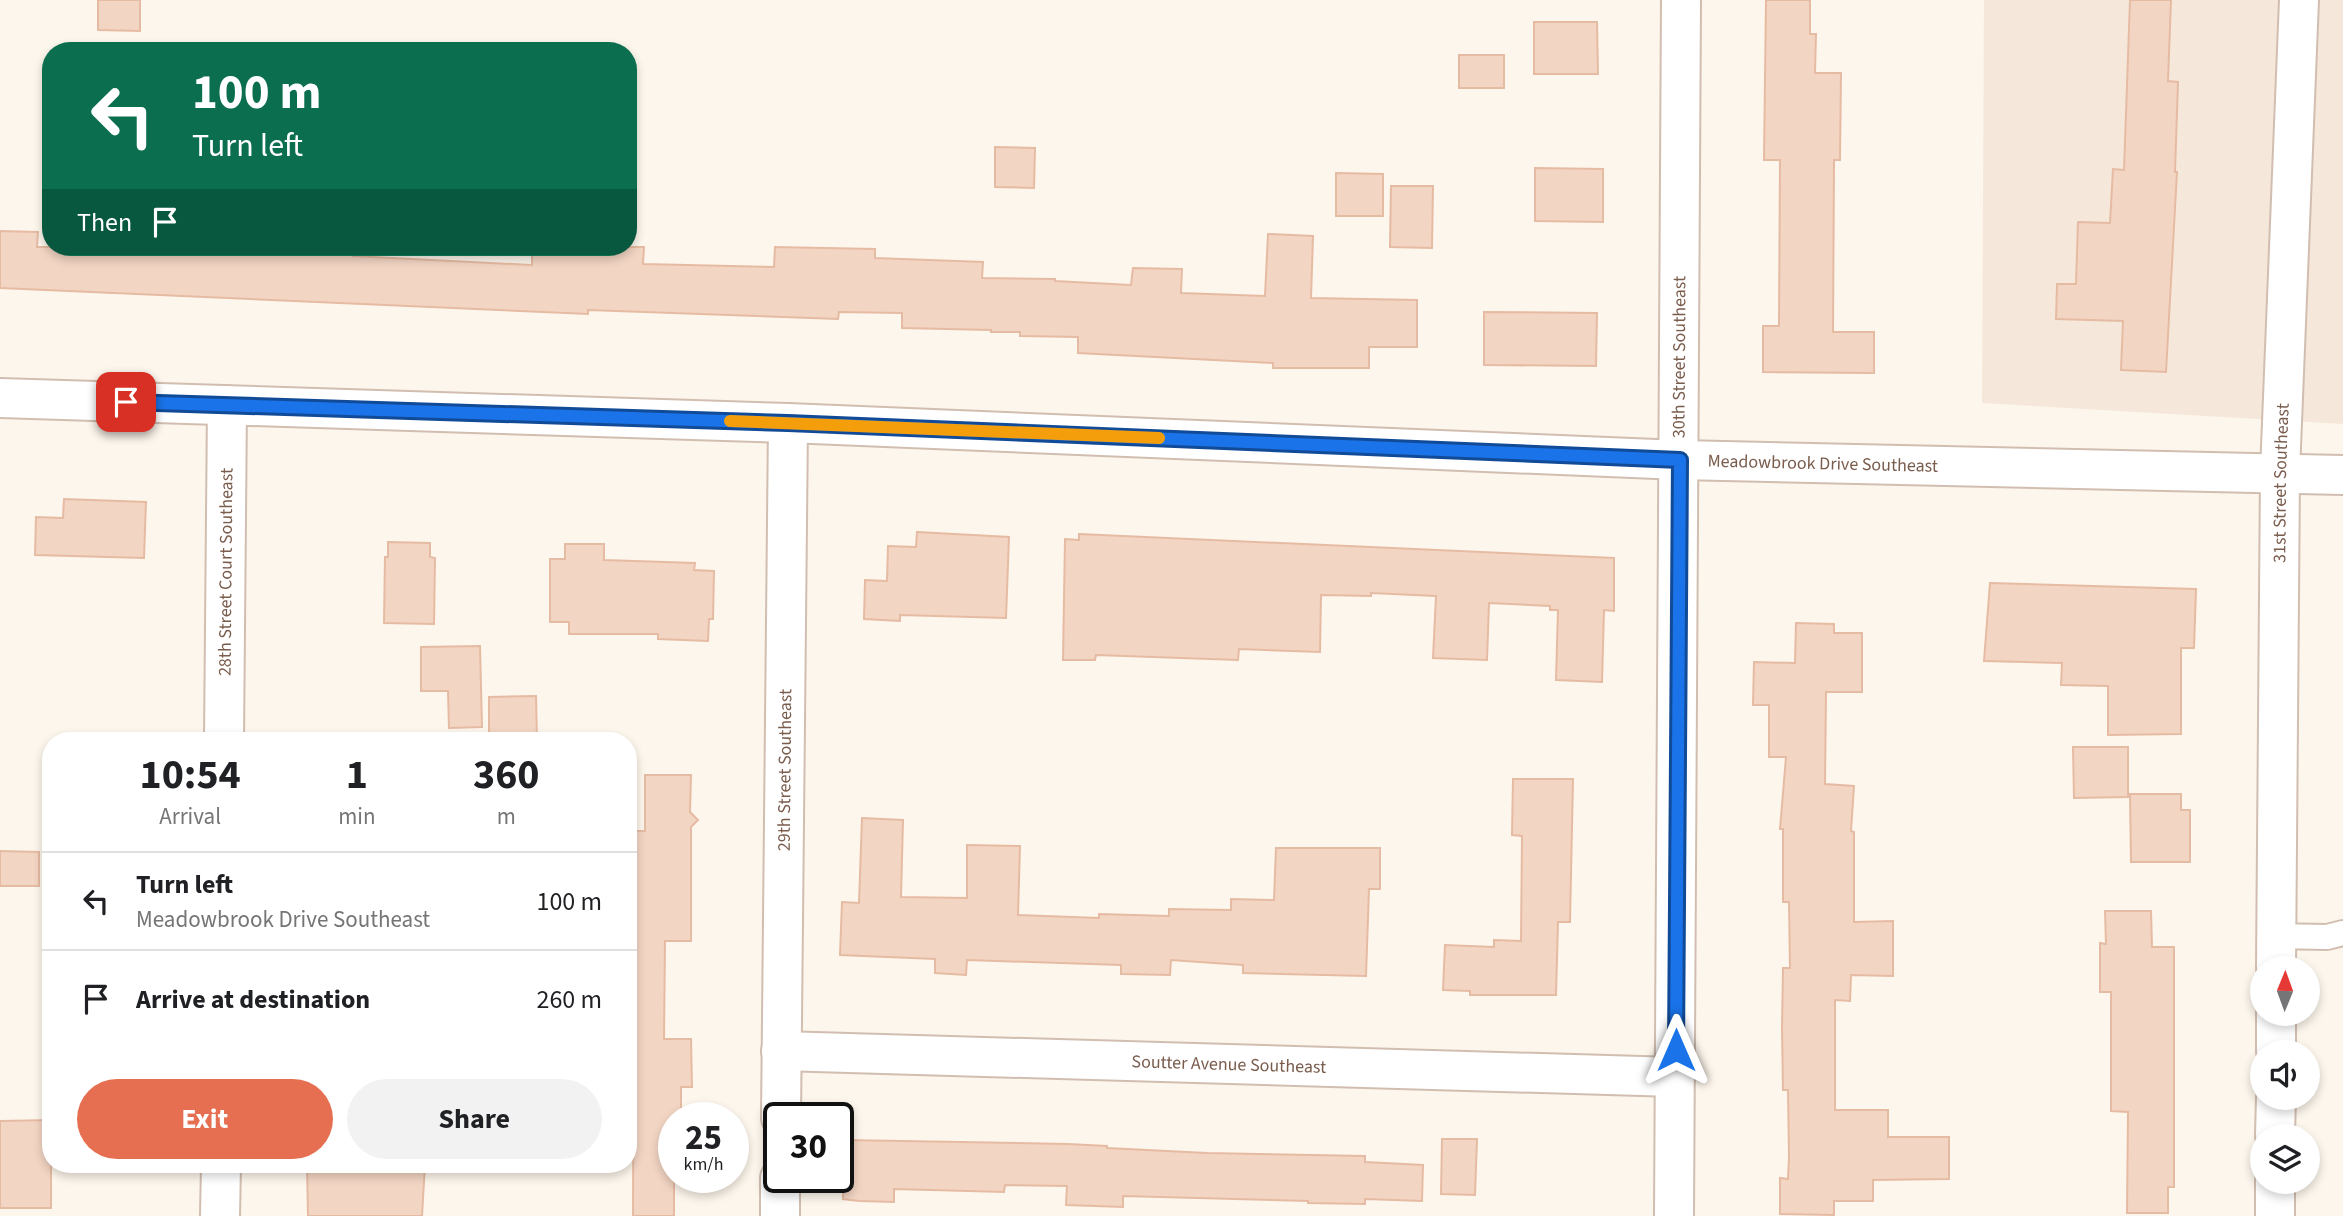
<!DOCTYPE html>
<html lang="en">
<head>
<meta charset="utf-8">
<style>
  :root { --surface:#fff; --page:#f2f2f2; --text:#202124; --muted:#757577; --line:#e0e0e0; --accent:#e76f51 }
  body { margin:0; font-family:"Source Sans 3",sans-serif; background:var(--page); color:var(--text); height:100vh; display:flex; flex-direction:column; font-size:26px; white-space:nowrap }
  * { box-sizing:border-box; margin:0 }
  p { font-size:23px; color:var(--muted) }
  .icon { flex:none; width:38px; height:38px; fill:none; stroke:currentColor; stroke-width:2; stroke-linecap:round; stroke-linejoin:round }
  .map { position:relative; flex:1; overflow:hidden }
  .side { position:absolute; left:42px; top:732px; width:595px; height:441px; display:flex; flex-direction:column; background:var(--surface); border-radius:28px; box-shadow:0 4px 10px #0003 }
  .side>* { flex:none }
  .hud { position:absolute; left:42px; top:42px; width:595px; height:214px; border-radius:28px; box-shadow:0 4px 10px #0003; background:#0b6e4f; color:#fff; overflow:hidden }
  .needle { width:46px; rotate:1deg }
  .tools { position:absolute; left:2250px; top:956px; display:grid; gap:14px }
  .tools a { display:grid; place-items:center; width:70px; height:70px; border-radius:50%; background:var(--surface); box-shadow:0 4px 10px #0003; font-size:35px }
  .speed { position:absolute; left:658px; top:1102px; display:flex; gap:14px; font-size:35px; font-weight:700; text-align:center }
  .speed>* { display:grid; place-content:center; width:91px; height:91px; border-radius:50%; background:var(--surface); box-shadow:0 4px 10px #0003; line-height:1 }
  .speed small { font-size:18px; font-weight:400 }
  .speed .limit { border:4px solid #111; border-radius:10px; background:#fff; color:#111 }
  .pin { position:absolute; display:grid; place-items:center; width:60px; height:60px; color:#fff; margin:-30px; border-radius:14px; box-shadow:0 4px 10px #0006 }
  .me { position:absolute; width:77px; margin:-38px; rotate:0deg; stroke-linejoin:round; filter:drop-shadow(0 0 5px #0008) }
  .turn { display:flex; align-items:center; gap:24px; height:147px; padding:0 35px; font-size:32px }
  .turn .icon { width:91px; height:91px; stroke-width:2.5 }
  .turn b { display:block; font-size:49px; line-height:60px }
  .then { display:flex; align-items:center; height:66px; padding:0 35px; background:#0003; gap:14px; font-size:26px }
  .eta { display:flex; justify-content:space-evenly; align-items:center; height:119px; text-align:center }
  .eta b { font-size:42px; font-weight:700; line-height:49px }
  .action { display:flex; gap:14px; margin-top:auto; padding:14px 35px }
  .action a { flex:1; height:80px; border-radius:42px; background:var(--accent); color:#fff; font-size:28px; font-weight:700; line-height:80px; text-align:center }
  .action a+a { background:var(--page); color:var(--text) }
  ul { padding:0; list-style:none }
  li { display:flex; align-items:center; gap:21px; height:98px; padding:0 35px; border-top:2px solid var(--line) }
  li div { flex:1 }
  li b { display:block; font-size:26px }
  li em { font-style:normal }
  .map>svg:first-child { display:block }
  .residential { fill:#f5e8da }
  .building { fill:#f3d5c3; stroke:#e6bba3; stroke-width:2 }
  .lines { fill:none; stroke-linecap:round; stroke-linejoin:round }
  .lane-casing { stroke:#d1beb0; stroke-width:28 }
  .street-casing { stroke:#d1beb0; stroke-width:42 }
  .lane { stroke:#fff; stroke-width:24 }
  .street { stroke:#fff; stroke-width:38 }
  .route-casing { stroke:#114b97; stroke-width:18 }
  .route { stroke:#1a73e8; stroke-width:12 }
  .slow { stroke:#f59e0b; stroke-width:12 }
  .labels { text-anchor:middle; dominant-baseline:central; stroke-width:6; stroke-linejoin:round; paint-order:stroke }
  .street-label { font-size:18px; fill:#7a5c4d; stroke:#fffaf3 }
</style>
</head>
<body>
<div class="map">
<svg width="2343" height="1216" viewBox="0 0 2343 1216">
  <rect width="100%" height="100%" fill="#fdf6ec"/>
  <polygon class="residential" points="1984,0 2343,0 2343,424 1982,403"/>
  <g class="building">
    <polygon points="98,0 140,0 140,31 98,30"/>
    <polygon points="1766,0 1810,0 1810,34 1816,34 1815,73 1841,73 1840,160 1834,160 1833,332 1874,332 1874,373 1763,372 1763,326 1779,326 1780,160 1764,160"/>
    <polygon points="2130,0 2171,0 2168,81 2178,82 2175,172 2177,172 2166,372 2121,370 2123,321 2056,319 2057,284 2076,284 2078,222 2110,223 2113,169 2124,170"/>
    <polygon points="1534,22 1597,22 1598,74 1534,74"/>
    <rect x="1459" y="55" width="45" height="33"/>
    <polygon points="995,147 1035,148 1034,188 995,187"/>
    <polygon points="1535,168 1603,169 1603,222 1535,221"/>
    <polygon points="1336,173 1383,174 1383,216 1336,216"/>
    <polygon points="1391,186 1433,186 1432,248 1390,247"/>
    <polygon points="0,231 38,232 37,247 157,247 293,252 294,247 353,247 353,256 532,265 532,247 644,247 643,264 774,267 775,247 875,249 875,258 983,262 982,278 1055,279 1055,281 1131,285 1133,268 1182,269 1181,293 1265,296 1268,234 1313,236 1311,298 1417,300 1417,347 1369,347 1369,368 1273,368 1273,363 1078,353 1078,337 1020,336 1020,332 991,332 991,330 902,328 902,313 839,312 838,319 588,310 588,314 0,288"/>
    <polygon points="1484,312 1597,313 1596,366 1484,365"/>
    <polygon points="64,499 146,502 144,558 35,555 36,517 63,518"/>
    <polygon points="917,532 1009,537 1006,618 900,615 900,621 864,619 865,580 887,581 888,546 916,547"/>
    <polygon points="1079,534 1614,558 1614,611 1604,610 1602,682 1556,680 1558,610 1550,610 1550,606 1489,603 1487,660 1433,658 1436,596 1371,593 1371,596 1321,595 1320,652 1239,649 1238,660 1096,655 1095,660 1063,660 1065,539 1079,540"/>
    <polygon points="388,542 430,543 430,557 435,558 434,624 384,623 385,557 388,557"/>
    <polygon points="565,544 604,544 604,560 695,563 694,570 714,571 713,619 709,619 708,641 658,639 658,634 569,634 569,622 550,622 550,559 565,559"/>
    <polygon points="1990,583 2196,589 2194,648 2181,648 2181,734 2108,735 2108,686 2061,685 2062,663 1984,661"/>
    <polygon points="1796,623 1834,624 1834,633 1862,633 1862,692 1826,692 1825,784 1854,786 1851,831 1854,832 1854,922 1893,921 1893,976 1851,975 1850,1001 1835,1000 1835,1110 1888,1110 1888,1137 1949,1137 1949,1179 1873,1180 1873,1201 1834,1201 1834,1215 1780,1214 1780,1178 1788,1179 1789,1157 1788,1090 1783,1090 1782,1028 1783,968 1790,968 1789,902 1783,902 1783,829 1780,829 1786,757 1769,757 1769,705 1753,705 1754,662 1795,663"/>
    <polygon points="480,646 482,727 449,728 448,691 421,691 421,647"/>
    <polygon points="536,696 537,740 489,740 489,697"/>
    <polygon points="2073,747 2128,747 2128,797 2074,798"/>
    <polygon points="645,775 691,775 690,812 698,820 691,827 691,941 665,941 664,1039 691,1039 692,1087 681,1087 681,1118 674,1118 674,1216 633,1216 634,911 628,911 628,831 645,831"/>
    <polygon points="1513,779 1573,779 1570,922 1558,922 1556,995 1470,995 1470,991 1443,990 1445,945 1494,947 1494,940 1521,941 1522,836 1512,835"/>
    <polygon points="2130,794 2181,794 2181,810 2190,810 2190,862 2131,862"/>
    <polygon points="862,818 903,820 901,897 967,898 967,845 1020,846 1018,915 1099,918 1099,914 1169,916 1169,909 1231,910 1231,899 1274,900 1276,848 1380,848 1380,889 1369,889 1366,976 1243,973 1243,965 1171,960 1170,975 1121,974 1121,965 967,960 966,975 935,973 935,959 840,955 842,902 859,903"/>
    <polygon points="0,851 39,852 39,886 0,886"/>
    <polygon points="2105,911 2151,911 2152,947 2174,947 2174,1187 2168,1187 2168,1213 2127,1213 2128,1112 2111,1111 2111,992 2100,992 2100,943 2106,944"/>
    <polygon points="51,1120 51,1208 0,1208 0,1121"/>
    <polygon points="1442,1139 1477,1139 1475,1195 1441,1194"/>
    <polygon points="844,1140 1068,1144 1107,1146 1107,1148 1207,1153 1365,1156 1365,1162 1423,1165 1422,1201 1365,1199 1365,1204 1308,1203 1308,1201 1123,1196 1123,1207 1066,1205 1067,1186 1005,1185 1004,1192 894,1189 894,1202 859,1201 843,1199"/>
    <polygon points="307,1164 425,1164 422,1216 308,1216"/>
  </g>
  <g class="lines">
    <g class="lane-casing">
      <polyline id="lane" points="2276,936 2327,937 2343,933"/>
    </g>
    <g class="street-casing">
      <g id="street">
        <path id="s1" d="M 0,398 L 788,423 L 1680,460 L 2343,475"/>
        <path id="s2" d="M 224,740 L 227,405"/>
        <path id="s3" d="M 2276,968 L 2280,472 L 2299,0"/>
        <path id="s4" d="M 781,1051 L 1675,1077"/>
        <polyline points="2276,1052 2276,1013"/>
        <path id="s5" d="M 781,1118 L 788,423"/>
        <polyline points="2275,1136 2276,1097"/>
        <polyline points="220,1216 221,1164"/>
        <polyline points="780,1216 780,1178"/>
        <path id="s6" d="M 1674,1216 L 1681,0"/>
        <polyline points="2275,1216 2275,1181"/>
      </g>
    </g>
    <use href="#lane" class="lane"/>
    <use href="#street" class="street"/>
  </g>
  <g class="lines">
    <g class="route-casing">
      <polyline id="route" points="126,402 788,423 1680,460 1676,1050"/>
    </g>
    <use href="#route" class="route"/>
    <polyline class="slow" points="730,421 1159,438"/>
  </g>
  <g class="labels">
    <g class="street-label">
      <text stroke="none"><textPath href="#s6" startOffset="859">30th Street Southeast</textPath></text>
      <text stroke="none"><textPath href="#s1" startOffset="1824">Meadowbrook Drive Southeast</textPath></text>
      <text stroke="none"><textPath href="#s3" startOffset="485">31st Street Southeast</textPath></text>
      <text stroke="none"><textPath href="#s2" startOffset="168">28th Street Court Southeast</textPath></text>
      <text stroke="none"><textPath href="#s5" startOffset="348">29th Street Southeast</textPath></text>
      <text stroke="none"><textPath href="#s4" startOffset="448">Soutter Avenue Southeast</textPath></text>
    </g>
  </g>
</svg>
<div class="tools">
<a><svg class="needle" viewBox="-14 -14 28 28"><path d="M0-13l5 13h-10z" fill="#e53935"/><path d="M0 13l5-13h-10z" fill="#757577"/></svg></a>
<a><svg class="icon" aria-label="sound" viewBox="0 0 24 24"><path d="M4 9h4l5-4v14l-5-4H4zM17 9q2 3 0 6"/></svg></a>
<a><svg class="icon" aria-label="layers" viewBox="0 0 24 24"><path d="M12 4l9 5-9 5-9-5zM3 14l9 5 9-5"/></svg></a>
</div>
<div class="speed"><div>25<small>km/h</small></div><div class="limit">30</div></div>
<div class="pin" style="left:126px;top:402px;background:#d93025"><svg class="icon" aria-label="arrive" viewBox="0 0 24 24"><path d="M6 21V4h12l-3 4 3 4H6"/></svg></div>
<svg class="me" style="left:1676px;top:1050px" viewBox="-20 -20 40 40"><path d="M0-17L14 15 0 8-14 15z" fill="#1a73e8" stroke="#fff" stroke-width="4"/></svg>
<div class="hud">
<div class="turn"><svg class="icon" aria-label="left" viewBox="0 0 24 24"><path d="M17 20v-9H6M10 6l-5 5 5 5"/></svg><div><b>100 m</b>Turn left</div></div>
<div class="then">Then<svg class="icon" aria-label="arrive" viewBox="0 0 24 24"><path d="M6 21V4h12l-3 4 3 4H6"/></svg></div>
</div>
<section class="side">
<div class="eta">
<div><b>10:54</b><p>Arrival</p></div>
<div><b>1</b><p>min</p></div>
<div><b>360</b><p>m</p></div>
</div>
<ul>
<li><svg class="icon" aria-label="left" viewBox="0 0 24 24"><path d="M17 20v-9H6M10 6l-5 5 5 5"/></svg><div><b>Turn left</b><p>Meadowbrook Drive Southeast</p></div><em>100 m</em></li>
<li><svg class="icon" aria-label="arrive" viewBox="0 0 24 24"><path d="M6 21V4h12l-3 4 3 4H6"/></svg><div><b>Arrive at destination</b></div><em>260 m</em></li>
</ul>
<div class="action"><a>Exit</a><a>Share</a></div>
</section>
</div>
</body>
</html>
